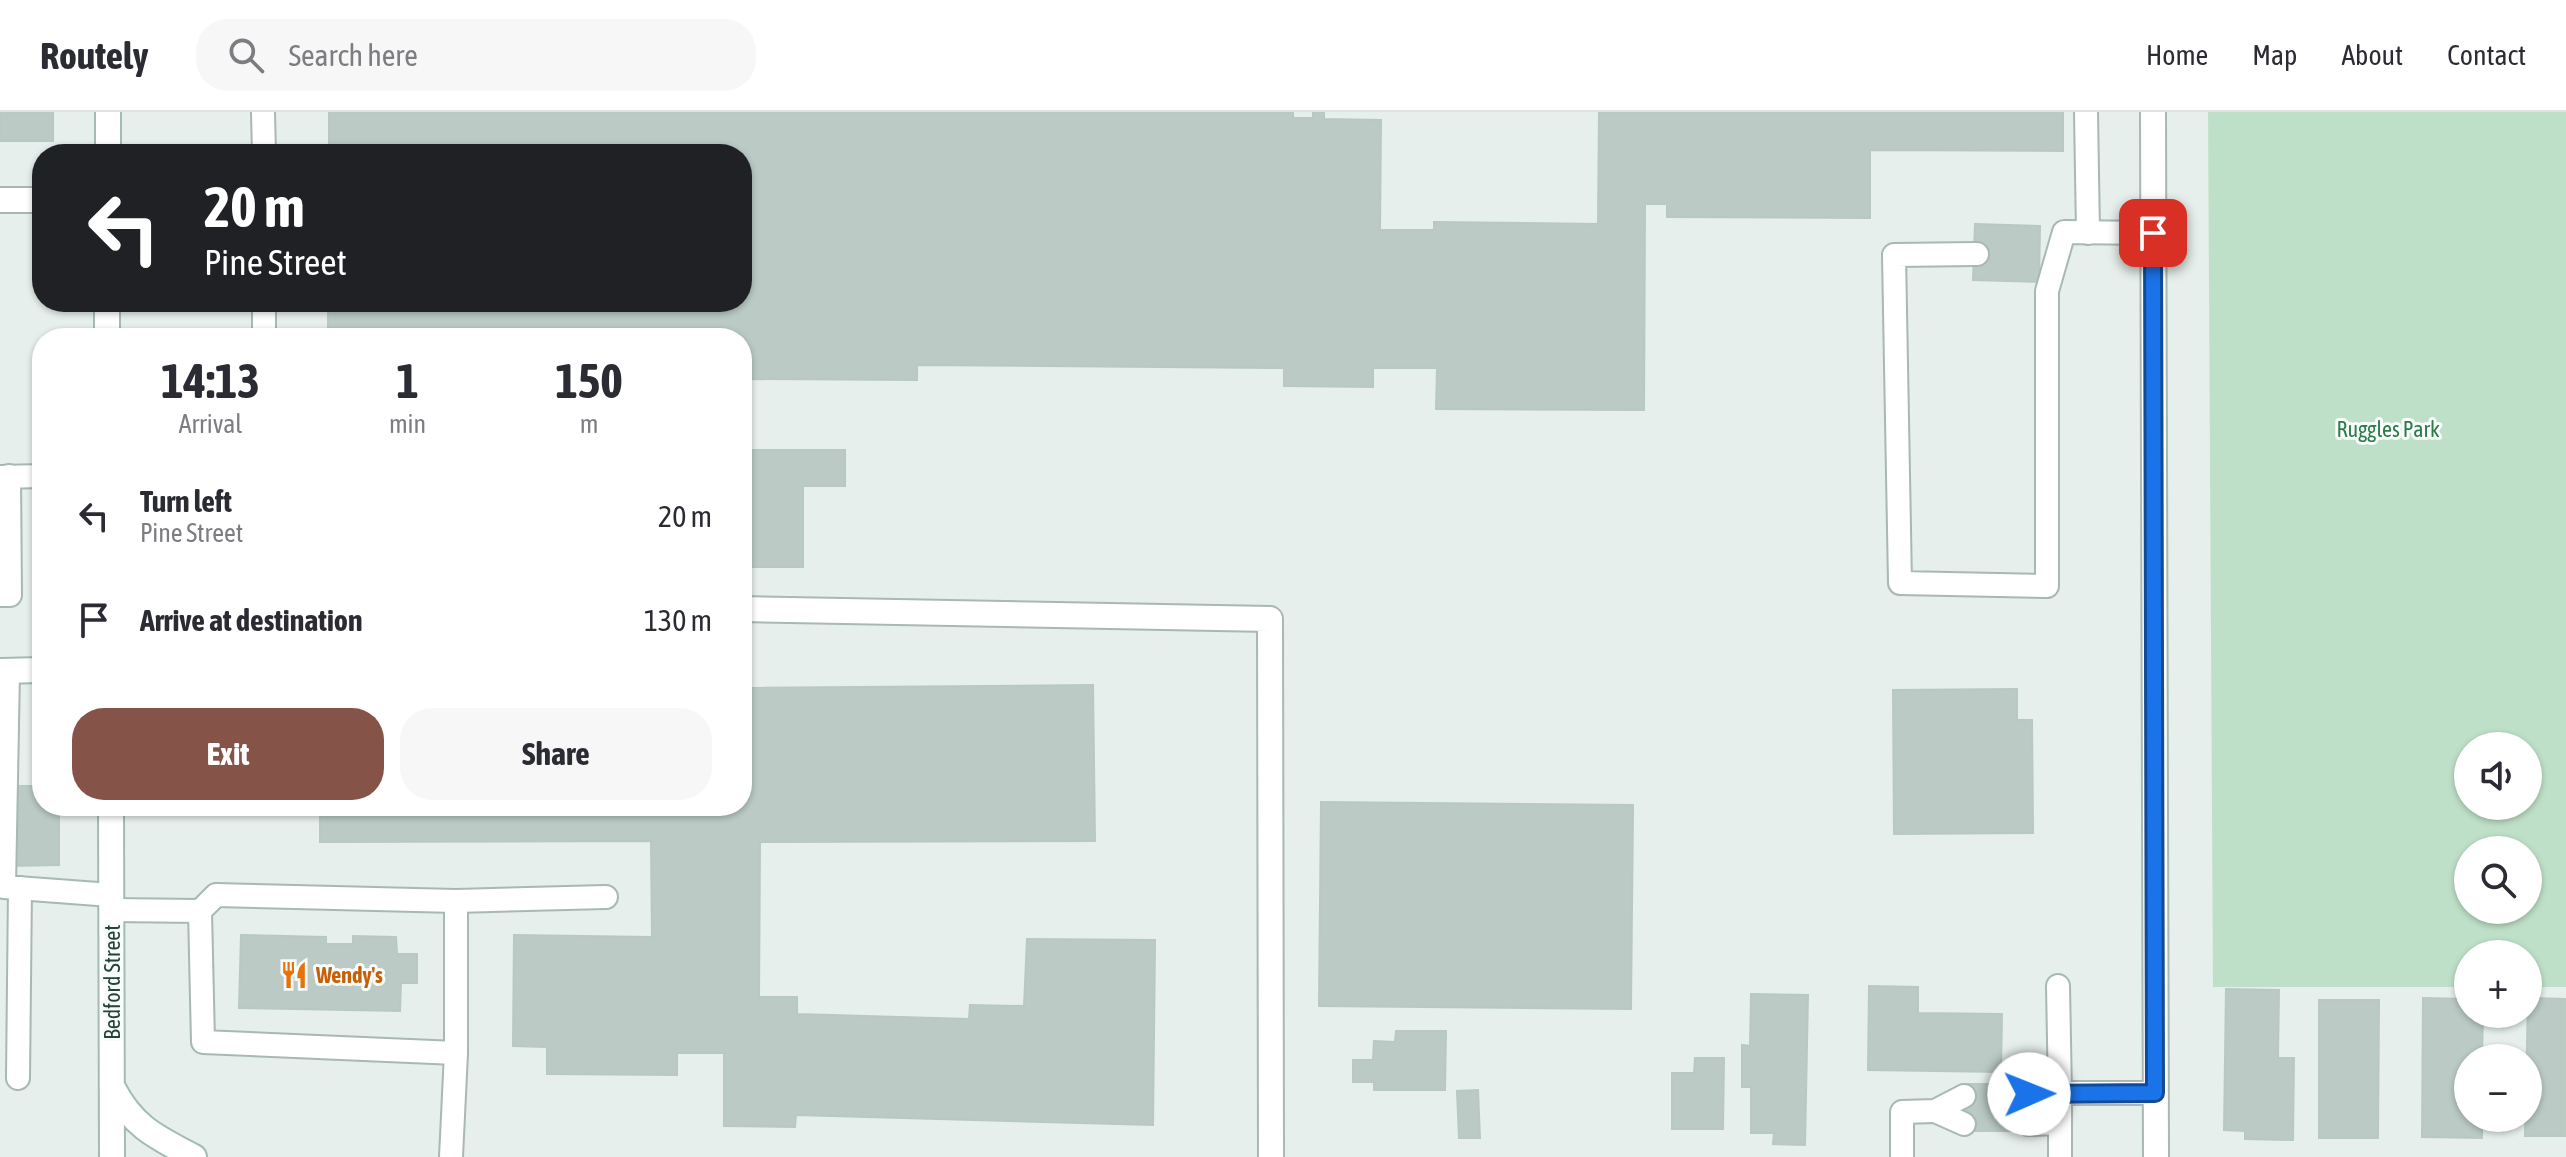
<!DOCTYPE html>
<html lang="en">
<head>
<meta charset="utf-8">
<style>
  :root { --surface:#fff; --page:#f7f7f7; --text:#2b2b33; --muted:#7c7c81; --line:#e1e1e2; --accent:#855347 }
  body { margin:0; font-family:"Asap Condensed",sans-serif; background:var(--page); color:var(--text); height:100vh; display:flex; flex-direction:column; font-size:30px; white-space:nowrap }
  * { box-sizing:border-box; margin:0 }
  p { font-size:26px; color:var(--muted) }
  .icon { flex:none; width:44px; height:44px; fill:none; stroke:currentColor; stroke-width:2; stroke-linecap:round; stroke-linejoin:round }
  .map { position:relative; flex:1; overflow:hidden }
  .side { position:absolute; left:32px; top:216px; width:720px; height:488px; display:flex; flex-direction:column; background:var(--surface); border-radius:32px; box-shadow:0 2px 6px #0004 }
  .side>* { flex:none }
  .banner { position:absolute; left:32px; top:32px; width:720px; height:168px; border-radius:32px; box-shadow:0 2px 6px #0004; background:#202124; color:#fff; overflow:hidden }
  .tools { position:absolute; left:2454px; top:620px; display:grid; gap:16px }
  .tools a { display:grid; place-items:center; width:88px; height:88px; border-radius:50%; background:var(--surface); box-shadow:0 2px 6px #0004; font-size:40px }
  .pin { position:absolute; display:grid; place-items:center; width:68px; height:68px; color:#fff; margin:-34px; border-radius:16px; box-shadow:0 4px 12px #0006 }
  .me { position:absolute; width:88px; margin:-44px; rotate:89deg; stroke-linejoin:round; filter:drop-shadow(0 0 6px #0008) }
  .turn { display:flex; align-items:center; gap:28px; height:168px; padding:0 40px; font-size:36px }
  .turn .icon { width:104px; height:104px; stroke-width:2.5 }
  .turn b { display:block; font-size:56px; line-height:68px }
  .eta { display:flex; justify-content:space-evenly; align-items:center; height:136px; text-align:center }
  .eta b { font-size:48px; font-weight:700; line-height:56px }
  .button { display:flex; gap:16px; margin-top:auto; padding:16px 40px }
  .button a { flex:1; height:92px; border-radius:32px; background:var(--accent); color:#fff; font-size:32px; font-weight:700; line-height:92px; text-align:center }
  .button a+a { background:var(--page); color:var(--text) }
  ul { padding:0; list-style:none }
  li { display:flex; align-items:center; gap:24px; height:104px; padding:0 40px }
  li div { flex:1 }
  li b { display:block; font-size:30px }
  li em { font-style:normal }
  header { display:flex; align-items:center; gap:48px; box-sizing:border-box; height:112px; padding:0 40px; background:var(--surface); border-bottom:2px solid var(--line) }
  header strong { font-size:38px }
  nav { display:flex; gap:44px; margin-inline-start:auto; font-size:28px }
  .search { width:560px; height:72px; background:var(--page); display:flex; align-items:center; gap:20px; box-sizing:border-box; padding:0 28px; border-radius:32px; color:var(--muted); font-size:30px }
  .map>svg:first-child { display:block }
  .green { fill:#bfe0c8; fill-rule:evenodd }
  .building { fill:#bbcac4; stroke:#b8c9c2; stroke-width:2 }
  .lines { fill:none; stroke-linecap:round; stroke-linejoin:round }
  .service-casing { stroke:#a8b8b2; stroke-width:26 }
  .minor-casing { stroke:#a8b8b2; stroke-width:28 }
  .secondary-casing { stroke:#a4bbb3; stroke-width:28 }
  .service { stroke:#fff; stroke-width:22 }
  .minor { stroke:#fff; stroke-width:24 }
  .secondary { stroke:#fff; stroke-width:24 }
  .route-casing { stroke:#114b97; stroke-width:20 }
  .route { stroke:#1a73e8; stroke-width:14 }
  .labels { text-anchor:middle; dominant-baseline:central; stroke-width:6; stroke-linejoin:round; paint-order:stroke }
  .park-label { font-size:22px; fill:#2d7a4b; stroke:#f7fbf9 }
  .food-label { font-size:22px; font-weight:bold; fill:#c56008; stroke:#f7fbf9; text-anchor:start }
  .street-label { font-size:22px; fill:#24423a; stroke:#f7fbf9 }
</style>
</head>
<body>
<header>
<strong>Routely</strong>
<div class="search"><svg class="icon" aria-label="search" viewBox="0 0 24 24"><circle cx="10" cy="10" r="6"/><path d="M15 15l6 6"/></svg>Search here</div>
<nav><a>Home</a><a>Map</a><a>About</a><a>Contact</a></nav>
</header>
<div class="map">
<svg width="2566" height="1045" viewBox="0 0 2566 1045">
  <rect width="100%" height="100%" fill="#e6efeb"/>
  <path class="green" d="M 2208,0 L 2566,0 L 2566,875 L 2528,875 L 2528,842 L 2468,842 L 2468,875 L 2213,875 ZM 2468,634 L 2528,634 L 2528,694 L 2468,694 ZM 2468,738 L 2528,738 L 2528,798 L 2468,798 Z"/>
  <g class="building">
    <rect x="0" y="0" width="53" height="29"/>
    <polygon points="329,0 1293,0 1293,6 1313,6 1313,0 1324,0 1324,7 1381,8 1380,118 1434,118 1434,110 1598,112 1599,0 2063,0 2063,39 1870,38 1870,106 1667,105 1667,92 1645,92 1644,298 1436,297 1437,256 1373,256 1373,275 1284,274 1284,256 917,253 917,268 742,267 742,226 328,226 328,190 742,190 742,42 329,42"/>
    <polygon points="1975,112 2040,114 2039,170 1973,168"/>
    <polygon points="742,338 845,338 845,374 803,374 803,455 742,455"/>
    <polygon points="1093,573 1095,729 760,730 759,885 797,885 797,902 969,907 970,893 1024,894 1027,827 1155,828 1153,1013 796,1003 795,1015 724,1014 724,941 677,941 677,963 547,962 547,935 513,934 514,823 652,825 651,729 320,730 320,694 742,694 742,576"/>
    <polygon points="2017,577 2017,608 2032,608 2033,721 1894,722 1893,578"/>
    <polygon points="9,674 42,674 42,694 59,694 59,753 11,754"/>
    <polygon points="1321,690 1633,693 1631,897 1319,894"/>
    <polygon points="241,823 326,825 326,832 353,832 353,824 396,825 397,842 417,842 417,871 401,871 400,899 239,896"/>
    <polygon points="1869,874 1918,875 1918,901 2002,902 2001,960 1868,958"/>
    <polygon points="2226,877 2279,878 2278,946 2294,946 2293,1028 2245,1027 2245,1019 2224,1018"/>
    <polygon points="1751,882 1808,883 1805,1033 1773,1032 1774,1021 1751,1021 1751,975 1742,975 1742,933 1750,934"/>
    <polygon points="2423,886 2468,887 2468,902 2483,902 2482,946 2468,946 2468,1006 2482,1006 2482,1026 2422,1025"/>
    <polygon points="2528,886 2566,887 2566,1024 2525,1024"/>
    <polygon points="2319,888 2379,888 2378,1026 2319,1026"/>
    <polygon points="1396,919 1446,919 1445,978 1374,978 1374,970 1353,970 1353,948 1373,948 1374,929 1395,930"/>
    <polygon points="1695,946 1724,946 1723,1017 1672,1017 1672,961 1694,961"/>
    <rect x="1964" y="972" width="65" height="47"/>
    <polygon points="1478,978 1480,1026 1459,1026 1457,979"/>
  </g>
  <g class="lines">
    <g class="service-casing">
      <g id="service">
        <polyline points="263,0 264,42"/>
        <polyline points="2086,0 2088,121"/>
        <polyline points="1977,142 1894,143 1900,471 2047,474 2047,179 2064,120 2153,121"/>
        <polyline points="264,226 264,190"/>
        <polyline points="0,365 42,364"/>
        <polyline points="0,483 10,483 9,364"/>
        <polyline points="8,559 4,775 111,783"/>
        <polyline points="456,789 606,785"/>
        <polyline points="111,798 200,799 216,783 456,789 456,941 203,930 200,799"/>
        <polyline points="2058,874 2060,981 2155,981"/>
        <polyline points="18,966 20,776"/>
        <polyline points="2029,982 2060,981 2060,1045"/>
        <polyline points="1935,999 1964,1012"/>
        <polyline points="2028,1012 2059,1011"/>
        <polyline points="451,1045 456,941"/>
        <polyline points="1902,1045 1902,1000 1935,999 1964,984"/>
      </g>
    </g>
    <g class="minor-casing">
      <g id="minor">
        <polyline points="2153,0 2156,1045"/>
        <polyline points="0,88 42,88"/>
        <polyline points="742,497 1270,507 1271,1045"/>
      </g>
    </g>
    <g class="secondary-casing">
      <g id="secondary">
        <polyline points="108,42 108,0"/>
        <polyline points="107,226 107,190"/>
        <polyline points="0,559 42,558"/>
        <polyline points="111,694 112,1045"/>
        <path d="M 113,976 C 133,1015 156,1025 194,1045"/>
      </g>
    </g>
    <use href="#service" class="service"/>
    <use href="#minor" class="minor"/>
    <use href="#secondary" class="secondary"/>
  </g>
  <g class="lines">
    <g class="route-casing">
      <polyline id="route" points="2029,982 2155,981 2153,121"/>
    </g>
    <use href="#route" class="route"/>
  </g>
  <defs>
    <g id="restaurant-bare" transform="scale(2.16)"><path d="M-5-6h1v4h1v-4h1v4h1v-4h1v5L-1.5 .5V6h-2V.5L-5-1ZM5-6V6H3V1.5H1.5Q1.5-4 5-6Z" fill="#e8710a" stroke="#f7fbf9" stroke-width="2.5" paint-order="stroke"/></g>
  </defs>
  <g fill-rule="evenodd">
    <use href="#restaurant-bare" x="294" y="863"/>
  </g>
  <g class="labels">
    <g class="park-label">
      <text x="2388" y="317">Ruggles Park</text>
    </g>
    <g class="food-label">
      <text x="316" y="863">Wendy's</text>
    </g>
    <g class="street-label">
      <text transform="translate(112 870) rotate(-90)">Bedford Street</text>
    </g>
  </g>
</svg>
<div class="tools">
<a><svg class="icon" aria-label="sound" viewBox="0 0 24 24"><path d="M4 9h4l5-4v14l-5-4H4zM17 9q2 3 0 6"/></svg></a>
<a><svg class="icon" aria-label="search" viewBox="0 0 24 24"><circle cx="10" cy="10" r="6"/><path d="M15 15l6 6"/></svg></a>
<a>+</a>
<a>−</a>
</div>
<div class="pin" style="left:2153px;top:121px;background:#d93025"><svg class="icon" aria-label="arrive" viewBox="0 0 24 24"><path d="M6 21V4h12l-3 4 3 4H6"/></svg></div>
<svg class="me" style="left:2029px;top:982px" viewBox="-20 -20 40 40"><circle r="19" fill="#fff"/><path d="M0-13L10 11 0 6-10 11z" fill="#1a73e8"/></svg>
<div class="banner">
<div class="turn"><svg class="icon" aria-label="left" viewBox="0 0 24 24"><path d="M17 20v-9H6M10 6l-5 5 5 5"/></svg><div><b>20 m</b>Pine Street</div></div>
</div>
<section class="side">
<div class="eta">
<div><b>14:13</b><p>Arrival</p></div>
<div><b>1</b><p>min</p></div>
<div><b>150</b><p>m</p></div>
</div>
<ul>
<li><svg class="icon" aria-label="left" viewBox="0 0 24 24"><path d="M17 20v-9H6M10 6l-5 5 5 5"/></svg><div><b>Turn left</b><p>Pine Street</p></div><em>20 m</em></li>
<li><svg class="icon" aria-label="arrive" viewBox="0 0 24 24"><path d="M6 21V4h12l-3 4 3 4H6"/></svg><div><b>Arrive at destination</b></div><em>130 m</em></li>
</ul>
<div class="button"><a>Exit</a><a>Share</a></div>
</section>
</div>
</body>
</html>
